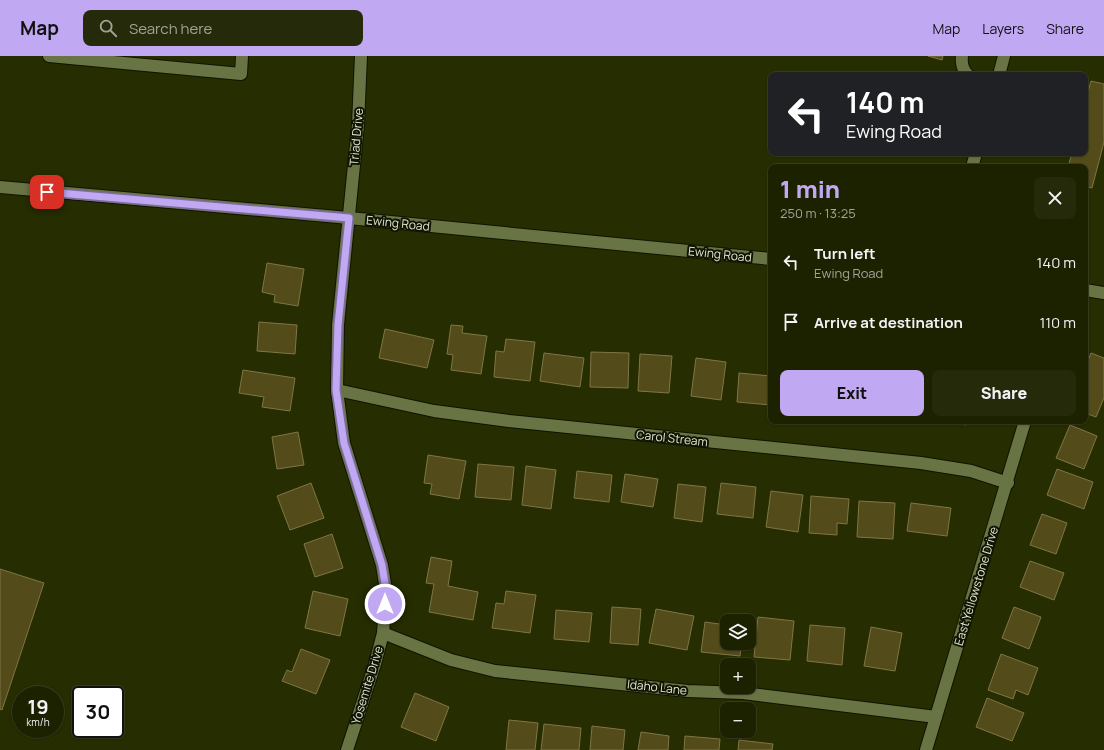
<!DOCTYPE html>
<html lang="en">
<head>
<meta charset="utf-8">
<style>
  :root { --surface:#1c2200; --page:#252a0a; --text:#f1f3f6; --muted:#a0a499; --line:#3a3f22; --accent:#c1a8f3 }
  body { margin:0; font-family:Manrope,sans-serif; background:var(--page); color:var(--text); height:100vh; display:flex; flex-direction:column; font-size:15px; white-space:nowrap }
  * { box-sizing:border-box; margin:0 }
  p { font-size:13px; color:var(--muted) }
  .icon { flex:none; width:22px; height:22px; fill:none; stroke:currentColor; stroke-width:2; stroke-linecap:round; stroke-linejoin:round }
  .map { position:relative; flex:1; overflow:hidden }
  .side { position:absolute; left:768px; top:108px; width:320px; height:260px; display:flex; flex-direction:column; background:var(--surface); border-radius:8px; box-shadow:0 1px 3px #0004,0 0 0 1px var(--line) }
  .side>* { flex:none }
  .guide { position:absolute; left:768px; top:16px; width:320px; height:84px; border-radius:8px; box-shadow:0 1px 3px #0004,0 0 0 1px var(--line); background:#202124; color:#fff; overflow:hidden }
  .fabs { position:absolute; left:720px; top:558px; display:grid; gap:8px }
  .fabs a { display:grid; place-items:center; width:36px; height:36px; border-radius:8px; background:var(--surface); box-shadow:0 1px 3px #0004,0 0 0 1px var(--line); font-size:20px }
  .speed { position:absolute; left:12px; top:630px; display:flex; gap:8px; font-size:20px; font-weight:700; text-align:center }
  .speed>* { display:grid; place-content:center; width:52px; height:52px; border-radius:50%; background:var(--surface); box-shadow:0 1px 3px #0004,0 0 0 1px var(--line); line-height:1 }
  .speed small { font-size:10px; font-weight:400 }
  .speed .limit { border:2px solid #111; border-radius:6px; background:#fff; color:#111 }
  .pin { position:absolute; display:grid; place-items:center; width:34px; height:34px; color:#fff; margin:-17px; border-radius:8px; box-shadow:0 2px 6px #0006 }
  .me { position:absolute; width:44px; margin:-22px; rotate:0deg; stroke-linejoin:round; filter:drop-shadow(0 0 3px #0008) }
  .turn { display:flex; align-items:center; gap:14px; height:84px; padding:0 12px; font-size:18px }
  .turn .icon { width:52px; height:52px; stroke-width:2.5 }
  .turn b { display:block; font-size:28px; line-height:34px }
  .round { display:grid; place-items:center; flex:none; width:42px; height:42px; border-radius:8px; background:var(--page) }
  .overview { display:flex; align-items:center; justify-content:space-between; height:68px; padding:0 12px }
  h1 { font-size:24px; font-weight:800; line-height:30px; color:var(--accent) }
  .action { display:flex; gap:8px; margin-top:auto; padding:8px 12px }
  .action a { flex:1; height:46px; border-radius:8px; background:var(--accent); color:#111; font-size:16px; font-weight:800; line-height:46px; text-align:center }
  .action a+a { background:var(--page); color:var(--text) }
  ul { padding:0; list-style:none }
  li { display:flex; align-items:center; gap:12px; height:60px; padding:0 12px }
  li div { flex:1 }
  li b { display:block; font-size:15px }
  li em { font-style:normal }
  header { display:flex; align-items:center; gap:24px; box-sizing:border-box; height:56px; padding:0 20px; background:var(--accent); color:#111 }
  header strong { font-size:19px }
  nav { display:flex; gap:22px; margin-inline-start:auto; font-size:14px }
  .search { width:280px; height:36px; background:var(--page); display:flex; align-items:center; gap:10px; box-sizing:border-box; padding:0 14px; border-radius:8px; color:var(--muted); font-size:15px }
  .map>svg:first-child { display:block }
  .building { fill:#544b1a; stroke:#7f7645 }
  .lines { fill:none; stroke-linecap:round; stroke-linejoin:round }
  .minor-casing { stroke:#101400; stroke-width:14 }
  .minor { stroke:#697445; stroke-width:12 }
  .route-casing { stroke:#7d6d9e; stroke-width:10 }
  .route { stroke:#c1a8f3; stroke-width:7 }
  .labels { text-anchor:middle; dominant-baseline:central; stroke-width:4; stroke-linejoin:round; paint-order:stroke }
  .street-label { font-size:12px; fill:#e1e7ce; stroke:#101403 }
</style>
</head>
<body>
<header>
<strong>Map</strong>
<div class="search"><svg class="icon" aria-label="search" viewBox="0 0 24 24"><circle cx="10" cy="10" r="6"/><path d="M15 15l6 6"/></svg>Search here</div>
<nav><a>Map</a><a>Layers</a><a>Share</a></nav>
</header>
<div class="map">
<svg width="1104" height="694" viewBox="0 0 1104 694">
  <rect width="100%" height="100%" fill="#262d00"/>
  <g class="building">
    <polygon points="928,0 943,0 942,4"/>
    <polygon points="1091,25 1104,28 1104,86 1092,132 1085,130 1085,111 1068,111 1072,97 1085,97 1085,48"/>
    <polygon points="267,207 304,213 298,250 274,246 275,239 262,236"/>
    <polygon points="259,266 297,269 295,298 257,295"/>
    <polygon points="451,269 463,270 462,277 487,280 481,318 451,314 453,299 447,298"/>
    <polygon points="385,273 434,284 427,312 379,302"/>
    <polygon points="506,283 535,286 530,325 494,321 496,295 504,296"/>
    <polygon points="591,296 629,297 628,332 590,331"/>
    <polygon points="544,297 584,302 580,331 540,325"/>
    <polygon points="1091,297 1104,302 1104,342 1096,361 1085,357 1085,312"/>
    <polygon points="640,298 672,300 669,337 638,335"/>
    <polygon points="696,302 726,306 721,344 691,340"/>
    <polygon points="243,314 295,322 290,355 262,351 264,341 239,337"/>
    <polygon points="739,317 771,320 771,349 737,346"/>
    <polygon points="946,365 967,365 966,369"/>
    <polygon points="1070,369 1097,380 1084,413 1056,402"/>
    <polygon points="298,376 304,409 277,413 272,381"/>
    <polygon points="428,399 466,405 459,443 430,438 432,428 424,427"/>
    <polygon points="478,408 514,411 511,444 475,441"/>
    <polygon points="526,410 556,414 551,453 522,449"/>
    <polygon points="1057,413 1093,426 1084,453 1047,439"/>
    <polygon points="577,415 612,419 609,446 574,442"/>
    <polygon points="625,418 658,423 653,451 621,446"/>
    <polygon points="311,427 324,462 290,474 277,440"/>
    <polygon points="721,427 756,431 753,462 717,458"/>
    <polygon points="678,428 706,431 702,466 674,462"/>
    <polygon points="771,435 803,439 798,476 766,471"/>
    <polygon points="811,440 849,443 847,468 837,467 837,479 809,477"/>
    <polygon points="859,445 895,447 893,483 857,481"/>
    <polygon points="911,447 951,452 947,480 907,475"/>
    <polygon points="1042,458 1067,467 1056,498 1030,489"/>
    <polygon points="332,478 343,512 315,521 304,488"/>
    <polygon points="431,501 452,505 448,530 478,536 473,564 429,556 434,528 426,527"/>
    <polygon points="1030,505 1064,517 1054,544 1020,531"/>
    <polygon points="0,513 44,527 2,654 0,653"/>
    <polygon points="313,535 348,543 340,580 305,572"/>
    <polygon points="506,535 536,539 530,577 492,572 496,547 504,548"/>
    <polygon points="612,551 641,553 638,589 610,587"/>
    <polygon points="1014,551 1041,561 1029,593 1002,582"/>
    <polygon points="656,553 694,560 687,594 649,587"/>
    <polygon points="556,554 592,557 589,586 554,583"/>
    <polygon points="758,561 794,565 790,604 754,601"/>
    <polygon points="705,566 727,569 727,587 742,587 740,600 701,596"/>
    <polygon points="810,569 845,572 842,609 807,605"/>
    <polygon points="871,571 902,577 895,615 864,610"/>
    <polygon points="301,593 330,604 316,638 282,625 287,614 292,616"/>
    <polygon points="1001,598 1038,612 1028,639 1016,634 1013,643 988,634"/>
    <polygon points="415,637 449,651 436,685 401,671"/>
    <polygon points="987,642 1024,657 1012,685 976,671"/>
    <polygon points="509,664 538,667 535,694 506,694"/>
    <polygon points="544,668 581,672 579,694 541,694"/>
    <polygon points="592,670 625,674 623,694 590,694"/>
    <polygon points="641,676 669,680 668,694 638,694"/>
    <polygon points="685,680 720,683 719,694 684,694"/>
    <polygon points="739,684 773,688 772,694 738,694"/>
  </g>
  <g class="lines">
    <g class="minor-casing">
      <g id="minor">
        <polyline points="49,0 241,18 242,0"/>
        <path d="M 962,0 C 961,7 963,15 968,19"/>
        <polyline points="999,19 1004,0"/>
        <polyline points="972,111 976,97"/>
        <polyline points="0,131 349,162 771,203"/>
        <polyline points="1085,234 1104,237"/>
        <polyline points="337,334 434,355 509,365 921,407 971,415 1008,427"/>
        <polyline points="383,577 451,604 495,615 688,635 743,637 936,661"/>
        <polyline points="347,694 375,608 383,577 386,534 382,509 344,387 337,334 338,269 358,69 361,0"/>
        <polyline points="926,694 1025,365"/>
      </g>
    </g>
    <use href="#minor" class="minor"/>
  </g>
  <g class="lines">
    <g class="route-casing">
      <polyline id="route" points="47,136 349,162 338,269 336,334 344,387 382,509 386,534 385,548"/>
    </g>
    <use href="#route" class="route"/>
  </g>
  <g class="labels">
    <g class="street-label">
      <text transform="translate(356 81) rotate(-85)">Triad Drive</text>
      <text transform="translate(398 167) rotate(6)">Ewing Road</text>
      <text transform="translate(720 198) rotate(6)">Ewing Road</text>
      <text transform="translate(672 382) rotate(6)">Carol Stream</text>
      <text transform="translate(976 530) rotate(-73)">East Yellowstone Drive</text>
      <text transform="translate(367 629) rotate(-73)">Yosemite Drive</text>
      <text transform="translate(657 631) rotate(6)">Idaho Lane</text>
    </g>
  </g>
</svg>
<div class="fabs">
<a><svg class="icon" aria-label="layers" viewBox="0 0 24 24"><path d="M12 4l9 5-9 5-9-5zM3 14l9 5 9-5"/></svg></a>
<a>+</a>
<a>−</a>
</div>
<div class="speed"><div>19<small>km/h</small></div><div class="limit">30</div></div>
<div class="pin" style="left:47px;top:136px;background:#d93025"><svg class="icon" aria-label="arrive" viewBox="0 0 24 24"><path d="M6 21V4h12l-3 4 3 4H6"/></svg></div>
<svg class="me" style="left:385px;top:548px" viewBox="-20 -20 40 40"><circle r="17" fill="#c1a8f3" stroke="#fff" stroke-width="3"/><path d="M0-11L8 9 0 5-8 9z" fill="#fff"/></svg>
<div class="guide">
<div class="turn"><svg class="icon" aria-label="left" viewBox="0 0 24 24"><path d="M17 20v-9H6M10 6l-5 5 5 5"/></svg><div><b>140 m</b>Ewing Road</div></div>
</div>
<section class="side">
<div class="overview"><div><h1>1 min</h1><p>250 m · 13:25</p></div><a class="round"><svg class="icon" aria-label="close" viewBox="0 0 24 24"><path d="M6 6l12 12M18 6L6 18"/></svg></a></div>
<ul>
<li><svg class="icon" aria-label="left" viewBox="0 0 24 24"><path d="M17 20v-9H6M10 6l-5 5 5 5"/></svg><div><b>Turn left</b><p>Ewing Road</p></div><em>140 m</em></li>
<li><svg class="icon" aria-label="arrive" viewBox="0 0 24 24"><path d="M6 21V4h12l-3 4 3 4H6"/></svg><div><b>Arrive at destination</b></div><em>110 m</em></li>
</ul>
<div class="action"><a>Exit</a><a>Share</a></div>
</section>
</div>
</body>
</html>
